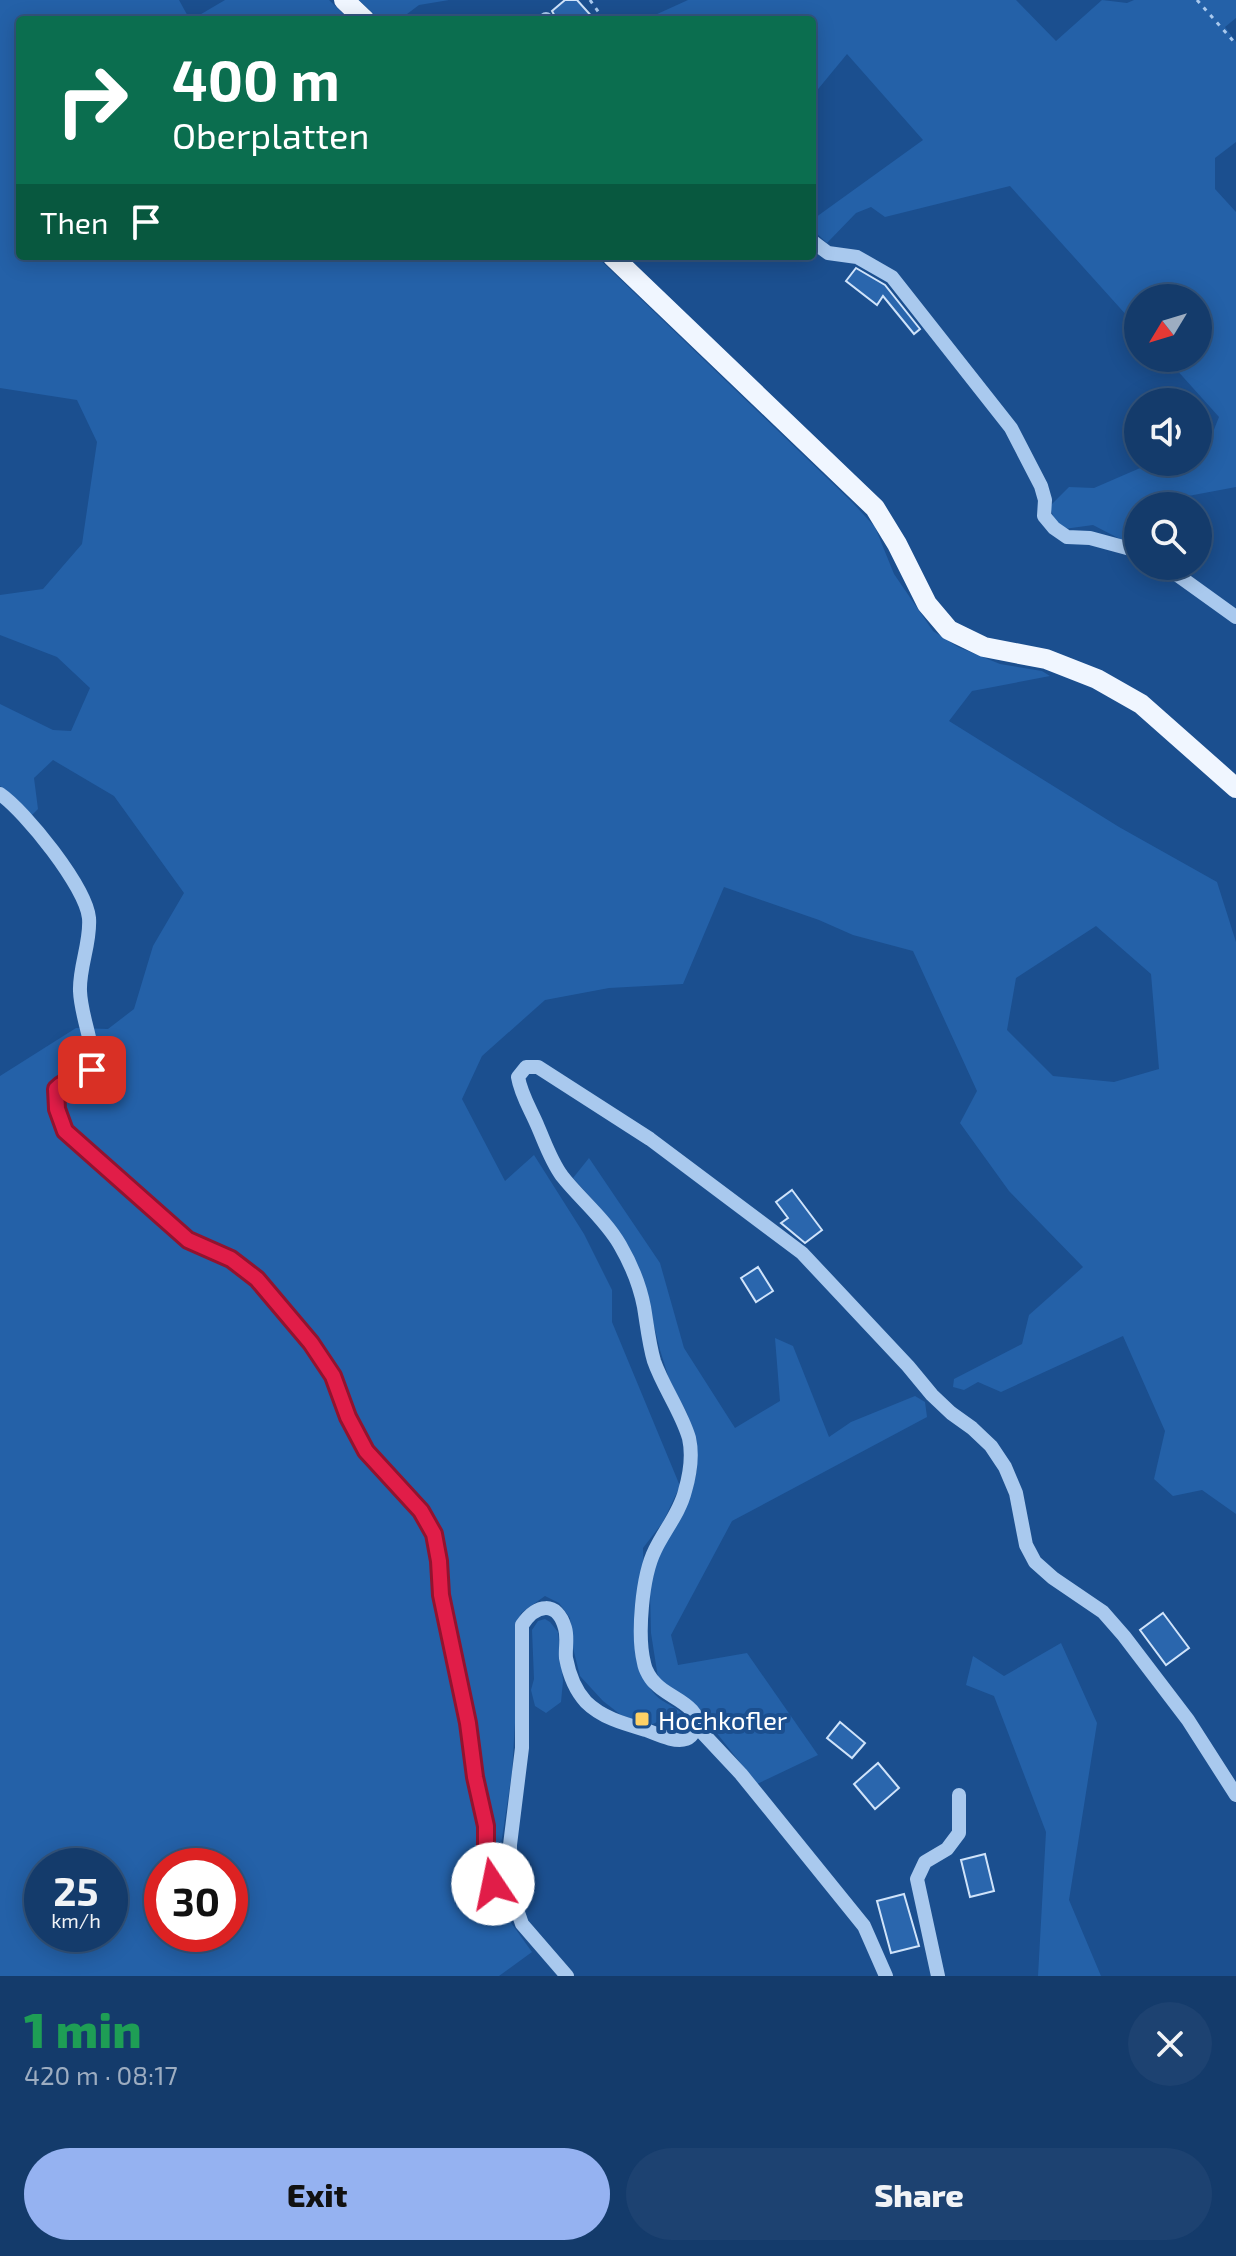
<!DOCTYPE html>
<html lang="en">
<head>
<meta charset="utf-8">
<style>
  :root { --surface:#143b6b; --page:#1d4271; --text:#f1f3f6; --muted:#9dadc1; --line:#33557e; --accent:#95b2f1 }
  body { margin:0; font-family:"Exo 2",sans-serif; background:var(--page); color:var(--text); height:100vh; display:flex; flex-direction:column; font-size:30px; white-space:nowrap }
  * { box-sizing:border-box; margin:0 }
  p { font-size:26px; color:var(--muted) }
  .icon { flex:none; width:44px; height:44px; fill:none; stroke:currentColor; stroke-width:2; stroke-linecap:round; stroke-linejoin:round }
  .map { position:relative; height:1976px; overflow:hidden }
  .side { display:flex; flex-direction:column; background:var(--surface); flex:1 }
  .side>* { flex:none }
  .hud { position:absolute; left:16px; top:16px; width:800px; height:244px; border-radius:8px; box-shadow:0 4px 20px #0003,0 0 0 2px var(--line); background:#0b6e4f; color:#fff; overflow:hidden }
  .needle { width:52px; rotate:232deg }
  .fabs { position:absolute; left:1124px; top:284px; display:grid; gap:16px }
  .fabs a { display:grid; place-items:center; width:88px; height:88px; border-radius:50%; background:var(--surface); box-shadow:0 4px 20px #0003,0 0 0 2px var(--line); font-size:40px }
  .speed { position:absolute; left:24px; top:1848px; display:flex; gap:16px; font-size:40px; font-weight:700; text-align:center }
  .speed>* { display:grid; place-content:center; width:104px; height:104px; border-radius:50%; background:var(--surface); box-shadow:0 4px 20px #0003,0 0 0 2px var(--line); line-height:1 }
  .speed small { font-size:20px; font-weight:400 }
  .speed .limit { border:12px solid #d22; background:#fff; color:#111 }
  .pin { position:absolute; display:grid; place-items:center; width:68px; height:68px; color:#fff; margin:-34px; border-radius:16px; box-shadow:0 4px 12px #0006 }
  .me { position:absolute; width:88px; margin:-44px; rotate:349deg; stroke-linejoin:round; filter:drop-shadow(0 0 6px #0008) }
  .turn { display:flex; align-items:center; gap:28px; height:168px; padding:0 24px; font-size:36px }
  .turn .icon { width:104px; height:104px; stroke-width:2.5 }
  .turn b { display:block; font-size:56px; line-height:68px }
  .then { display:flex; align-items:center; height:76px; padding:0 24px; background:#0003; gap:16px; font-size:30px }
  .round { display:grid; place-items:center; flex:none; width:84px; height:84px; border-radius:42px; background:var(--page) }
  .overview { display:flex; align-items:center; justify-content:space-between; height:136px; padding:0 24px }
  h1 { font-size:48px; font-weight:800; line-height:60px; color:#1e9e55 }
  .button { display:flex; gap:16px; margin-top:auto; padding:16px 24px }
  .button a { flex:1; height:92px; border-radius:48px; background:var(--accent); color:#111; font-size:32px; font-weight:800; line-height:92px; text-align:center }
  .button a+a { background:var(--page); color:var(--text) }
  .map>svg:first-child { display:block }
  .green { fill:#2461a8; fill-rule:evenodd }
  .building { fill:#2a66ad; stroke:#cfe3fa; stroke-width:2 }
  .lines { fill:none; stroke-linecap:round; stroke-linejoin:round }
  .path { stroke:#a9c9ee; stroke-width:3; stroke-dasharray:4 6; stroke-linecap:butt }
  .minor { stroke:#a9c9ee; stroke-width:14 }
  .major { stroke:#f0f6ff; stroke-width:20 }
  .route-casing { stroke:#92132f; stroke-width:20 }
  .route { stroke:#e11d48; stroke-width:14 }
  .poi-dot { fill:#ffd166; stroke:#1b4f8f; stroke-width:3 }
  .labels { text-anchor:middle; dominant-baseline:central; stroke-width:8; stroke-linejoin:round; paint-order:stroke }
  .poi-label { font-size:26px; fill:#fff; stroke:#1b4f8f; text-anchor:start }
</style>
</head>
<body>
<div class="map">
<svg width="1236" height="1976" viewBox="0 0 1236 1976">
  <rect width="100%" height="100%" fill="#1b4f8f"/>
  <g class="green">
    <path d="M 0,0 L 179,0 L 190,20 L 20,20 L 20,256 L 596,256 L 852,502 L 875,527 L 894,574 L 933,631 L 958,647 L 1000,664 L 1042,671 L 1050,676 L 972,691 L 949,721 L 1119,827 L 1217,882 L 1236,942 L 1236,1514 L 1202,1490 L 1173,1496 L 1154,1479 L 1165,1431 L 1123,1336 L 1001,1392 L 978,1382 L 964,1390 L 953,1387 L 954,1379 L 1022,1344 L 1029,1315 L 1083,1267 L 1009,1191 L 960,1123 L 977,1091 L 913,951 L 853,935 L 819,920 L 724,887 L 683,984 L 609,988 L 545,1000 L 482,1056 L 462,1099 L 505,1181 L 534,1155 L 584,1234 L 612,1290 L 612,1322 L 680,1486 L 663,1522 L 643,1548 L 648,1685 C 652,1691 656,1697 663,1701 C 674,1708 686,1711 686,1726 L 677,1733 L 668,1725 L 659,1721 L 651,1725 L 621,1715 L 603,1701 L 580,1676 L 573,1648 L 570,1618 L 559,1603 L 545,1596 L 521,1613 L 515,1634 L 517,1690 L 512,1772 L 497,1871 L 499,1897 L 507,1917 L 532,1952 L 499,1976 L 0,1976 L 0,1076 L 76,1028 L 108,1029 L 134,1009 L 153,946 L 184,893 L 114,796 L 53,760 L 34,778 L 38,809 L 30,817 L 7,791 L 0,786 L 0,704 L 53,730 L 71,731 L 90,688 L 57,657 L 0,635 L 0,595 L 43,589 L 82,544 L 97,442 L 77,400 L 0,388 ZM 1096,926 L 1151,974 L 1159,1069 L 1114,1082 L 1053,1076 L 1007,1030 L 1016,978 ZM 42,1866 L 110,1866 L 110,1934 L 42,1934 ZM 162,1866 L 230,1866 L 230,1934 L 162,1934 Z"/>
    <polygon points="225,0 329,0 350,20 191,20"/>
    <polygon points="359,0 449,0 419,5 399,20 380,20"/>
    <polygon points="688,0 1016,0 1056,41 1102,0 1127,3 1134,0 1236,0 1236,18 1225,27 1236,42 1236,142 1215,158 1215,189 1236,212 1236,487 1167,500 1161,506 1138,506 1138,525 1122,540 1093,525 1064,529 1054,519 1050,506 1069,487 1094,488 1154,462 1198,462 1198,442 1211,437 1219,417 1166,358 1198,358 1198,298 1138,298 1138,328 1010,186 885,217 871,207 856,213 827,243 812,229 812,220 923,140 847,54 814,94 812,92 812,20 644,20"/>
    <polygon points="589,1158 660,1263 684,1348 735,1428 780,1401 775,1338 793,1346 829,1437 851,1422 915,1396 925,1402 927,1417 732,1521 671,1635 678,1665 747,1653 818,1755 757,1784 697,1708 658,1678 651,1633 650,1591 654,1564 690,1497 697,1471 696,1444 687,1413 670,1382 660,1350 643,1281 631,1253 610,1219 573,1178"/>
    <polygon points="545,1619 550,1622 558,1632 563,1681 561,1702 546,1713 535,1706 531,1690 534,1679 532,1630 538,1621"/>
    <polygon points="1061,1643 1097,1723 1069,1900 1101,1976 1038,1976 1046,1832 994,1696 966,1685 973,1656 1004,1676"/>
  </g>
  <g class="building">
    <polygon points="565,0 577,0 595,20 557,20 552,11"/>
    <polygon points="856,268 885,285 920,329 914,334 883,296 877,305 846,281"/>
    <polygon points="792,1190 822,1230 805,1243 781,1223 788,1218 776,1202"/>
    <polygon points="758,1267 773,1291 756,1302 741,1278"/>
    <polygon points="1163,1613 1189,1648 1166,1665 1140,1630"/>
    <polygon points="840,1722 865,1743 852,1758 827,1738"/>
    <polygon points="878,1763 899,1788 875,1809 854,1784"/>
    <polygon points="985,1854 994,1891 970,1897 961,1860"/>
    <polygon points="904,1894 919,1946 891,1953 877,1901"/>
  </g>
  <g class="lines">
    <g class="path">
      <polyline points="590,0 604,20"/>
      <polyline points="1197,0 1236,44"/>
    </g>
    <g class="minor">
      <polyline points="546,19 547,20"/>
      <polyline points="812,241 828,253 857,257 892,277 1011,428 1041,486 1045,500 1044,516 1054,528 1067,537 1090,538 1138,551"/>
      <polyline points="1165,566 1236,617"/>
      <path d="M 0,794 C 25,811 86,887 89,918 C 91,942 79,967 80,991 C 81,1018 95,1044 92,1070 C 80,1078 65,1079 56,1089 L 57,1109 L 65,1131 L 188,1240 L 231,1259 L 257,1279 L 311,1343 L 333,1376 L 348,1417 L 366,1451 L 421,1511 L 434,1534 L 439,1561 L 441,1595 L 468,1723 L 475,1777 L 486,1826 L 486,1866 L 493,1884 L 510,1889"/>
      <polyline points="697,1727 741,1774 864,1926 886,1976"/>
      <path d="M 567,1976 L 522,1924 L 510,1889 L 510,1845 L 522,1748 L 522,1625 C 536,1604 557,1600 565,1628 C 568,1638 565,1649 566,1658 C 569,1674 575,1690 586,1702 C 602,1718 625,1724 646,1730 C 657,1734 675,1743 686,1739 C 691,1737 693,1734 695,1730 C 706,1707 667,1697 656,1684 C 651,1680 645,1670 644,1663 C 637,1635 642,1576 655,1550 C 664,1531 680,1512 685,1491 C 690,1474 693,1456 689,1438 C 681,1411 663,1387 654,1361 C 649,1344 647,1325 644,1307 C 640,1286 631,1264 620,1245 C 605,1219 580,1199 562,1176 C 551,1161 545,1143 538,1127 C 531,1110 521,1095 518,1077 L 526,1067 L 538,1067 L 650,1139 L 802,1253 L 908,1366 L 932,1395 L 951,1413 L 972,1428 L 991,1446 L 1005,1467 L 1016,1493 L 1026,1545 L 1035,1562 L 1053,1578 L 1103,1612 L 1124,1636 L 1188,1720 L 1236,1795"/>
      <polyline points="938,1976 917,1879 925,1862 947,1849 959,1833 959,1795"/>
    </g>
    <g class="major">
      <polyline points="344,0 365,20"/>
      <polyline points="612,256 875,508 897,544 927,604 949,630 984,647 1046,659 1097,679 1141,704 1236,788"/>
    </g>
  </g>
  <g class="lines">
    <g class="route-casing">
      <path id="route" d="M 92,1070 C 80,1078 65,1079 56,1089 L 57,1109 L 65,1131 L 188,1240 L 231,1259 L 257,1279 L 311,1343 L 333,1376 L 348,1417 L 366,1451 L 421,1511 L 434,1534 L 439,1561 L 441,1595 L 468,1723 L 475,1777 L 486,1826 L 486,1866 L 493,1884"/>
    </g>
    <use href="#route" class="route"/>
  </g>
  <rect class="poi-dot" x="634" y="1711" width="16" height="16" rx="4"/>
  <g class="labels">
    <g class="poi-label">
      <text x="658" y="1719">Hochkofler</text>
    </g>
  </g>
</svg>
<div class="fabs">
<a><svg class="needle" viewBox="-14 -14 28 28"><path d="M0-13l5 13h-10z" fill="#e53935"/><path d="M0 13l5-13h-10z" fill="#9dadc1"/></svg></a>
<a><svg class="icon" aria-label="sound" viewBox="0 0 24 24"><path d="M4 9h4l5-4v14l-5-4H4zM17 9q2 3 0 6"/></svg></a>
<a><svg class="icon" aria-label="search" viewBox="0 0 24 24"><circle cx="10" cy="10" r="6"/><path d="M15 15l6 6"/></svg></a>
</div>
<div class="speed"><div>25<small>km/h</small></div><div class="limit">30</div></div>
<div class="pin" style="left:92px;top:1070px;background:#d93025"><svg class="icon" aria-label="arrive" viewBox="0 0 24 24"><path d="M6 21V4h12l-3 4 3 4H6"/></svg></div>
<svg class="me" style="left:493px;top:1884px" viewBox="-20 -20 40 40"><circle r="19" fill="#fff"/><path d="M0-13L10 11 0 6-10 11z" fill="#e11d48"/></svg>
<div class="hud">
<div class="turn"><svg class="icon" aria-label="right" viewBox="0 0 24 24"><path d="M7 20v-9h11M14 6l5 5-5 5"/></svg><div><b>400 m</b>Oberplatten</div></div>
<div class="then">Then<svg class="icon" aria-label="arrive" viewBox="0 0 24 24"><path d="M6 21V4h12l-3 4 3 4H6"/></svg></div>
</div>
</div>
<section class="side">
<div class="overview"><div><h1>1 min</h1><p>420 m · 08:17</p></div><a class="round"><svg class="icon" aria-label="close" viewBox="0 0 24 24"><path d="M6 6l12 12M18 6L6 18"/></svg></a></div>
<div class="button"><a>Exit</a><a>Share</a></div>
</section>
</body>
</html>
